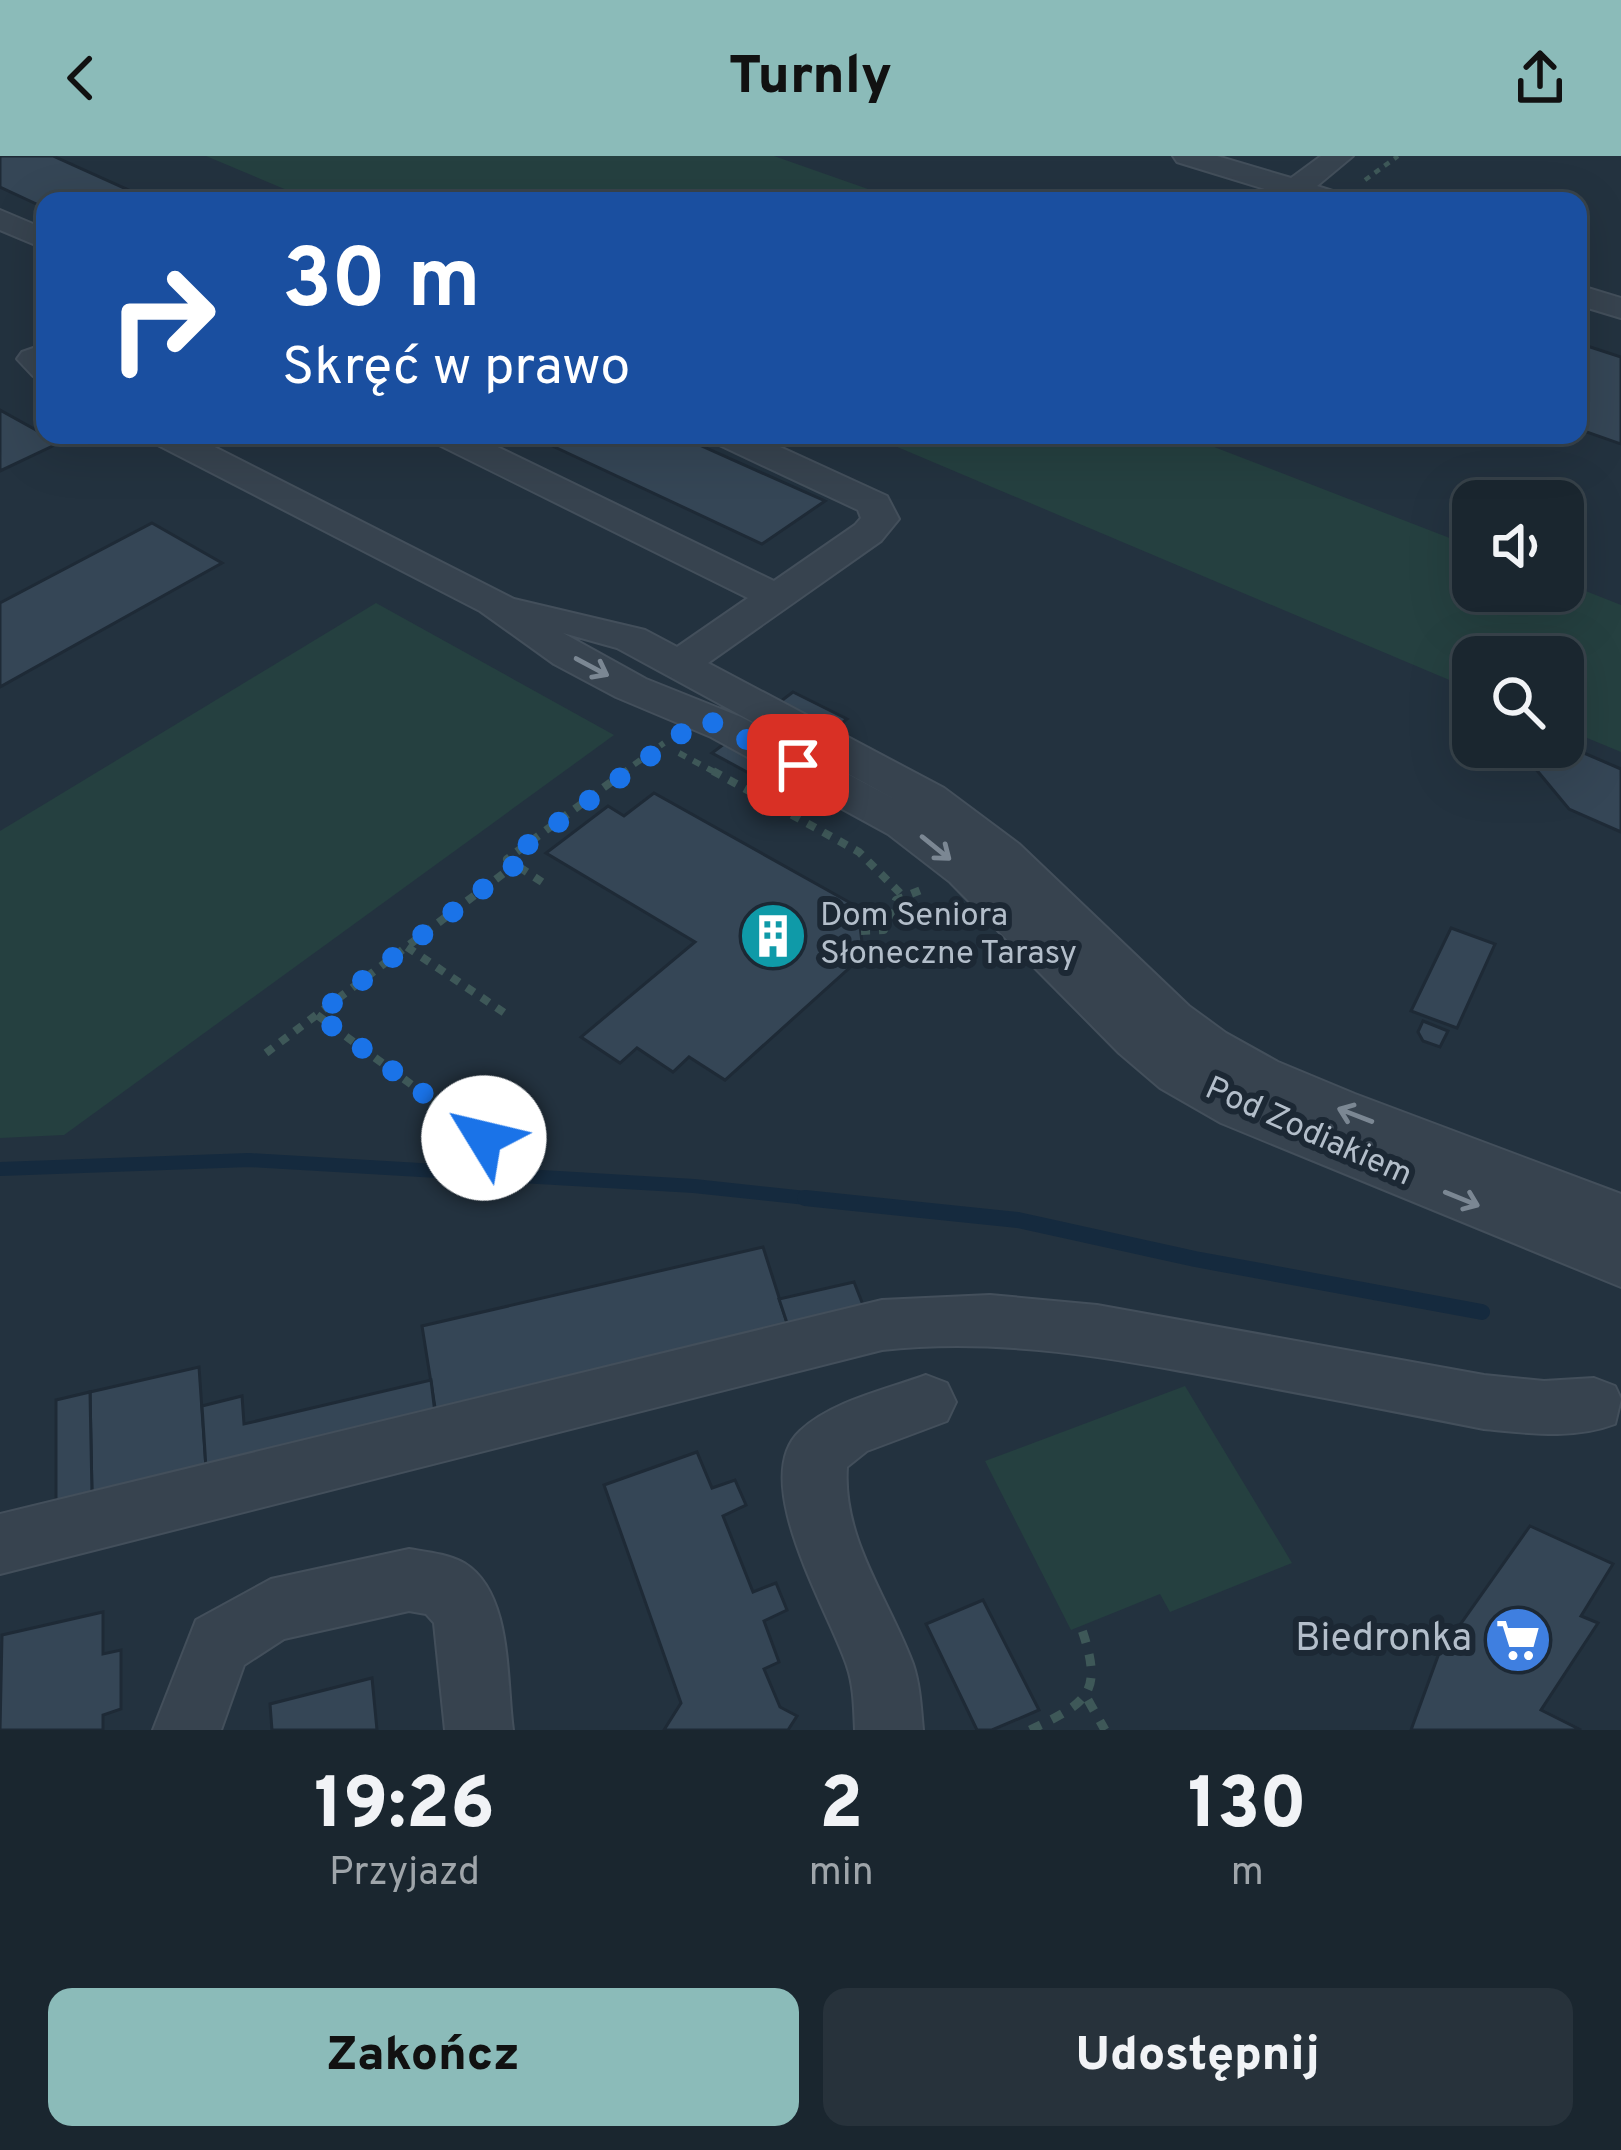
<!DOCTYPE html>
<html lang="pl">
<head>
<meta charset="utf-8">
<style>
  :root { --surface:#1a262f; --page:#27323b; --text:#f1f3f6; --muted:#9fa5aa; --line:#38434b; --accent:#8bbbb9 }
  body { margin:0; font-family:Overpass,sans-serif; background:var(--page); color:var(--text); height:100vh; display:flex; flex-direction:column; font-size:45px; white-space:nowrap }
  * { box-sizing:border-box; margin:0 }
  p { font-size:39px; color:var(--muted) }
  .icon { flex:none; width:66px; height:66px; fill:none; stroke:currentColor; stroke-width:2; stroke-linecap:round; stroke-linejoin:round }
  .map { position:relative; height:1574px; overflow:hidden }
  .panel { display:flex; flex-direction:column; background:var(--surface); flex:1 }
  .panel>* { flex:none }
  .top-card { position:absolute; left:36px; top:36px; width:1551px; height:252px; border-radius:24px; box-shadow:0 12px 48px #0002,0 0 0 3px var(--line); background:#1a4fa0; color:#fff; overflow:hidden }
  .tools { position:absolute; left:1452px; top:324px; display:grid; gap:24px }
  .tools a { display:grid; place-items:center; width:132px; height:132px; border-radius:24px; background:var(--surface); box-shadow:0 12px 48px #0002,0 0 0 3px var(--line); font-size:60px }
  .pin { position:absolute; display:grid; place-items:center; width:102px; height:102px; color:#fff; margin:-51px; border-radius:24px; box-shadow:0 6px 18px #0006 }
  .me { position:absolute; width:132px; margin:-66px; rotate:306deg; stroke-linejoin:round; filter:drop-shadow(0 0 9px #0008) }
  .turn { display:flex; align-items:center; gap:42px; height:252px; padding:0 48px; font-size:54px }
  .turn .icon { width:156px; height:156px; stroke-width:2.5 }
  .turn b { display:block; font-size:84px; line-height:102px }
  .eta { display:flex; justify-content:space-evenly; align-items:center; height:204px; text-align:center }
  .eta b { font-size:72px; font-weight:800; line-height:84px }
  .primary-button { display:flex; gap:24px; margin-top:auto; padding:24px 48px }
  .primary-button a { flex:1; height:138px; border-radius:24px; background:var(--accent); color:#111; font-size:48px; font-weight:800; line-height:138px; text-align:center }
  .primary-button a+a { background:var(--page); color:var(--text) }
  header { display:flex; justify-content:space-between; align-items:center; height:156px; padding:0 48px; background:var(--accent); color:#111; font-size:54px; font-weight:800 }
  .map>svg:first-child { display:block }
  .green { fill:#254040 }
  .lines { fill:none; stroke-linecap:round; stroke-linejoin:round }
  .stream-far1 { stroke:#152a3e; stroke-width:14 }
  .stream { stroke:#152a3e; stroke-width:16 }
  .building { fill:#354656; stroke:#1e2a36; stroke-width:3 }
  .minor-casing { stroke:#434f5b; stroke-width:4 }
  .path-far3 { stroke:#3e5858; stroke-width:4.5; stroke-dasharray:6 6; stroke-linecap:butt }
  .path-far2 { stroke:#3e5858; stroke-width:6; stroke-dasharray:8 8; stroke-linecap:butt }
  .path-far1 { stroke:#3e5858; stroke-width:8; stroke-dasharray:9 9; stroke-linecap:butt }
  .path { stroke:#3e5858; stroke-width:9; stroke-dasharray:12 12; stroke-linecap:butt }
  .minor { fill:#37434f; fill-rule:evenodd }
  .oneway { stroke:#7b8793 }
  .route { stroke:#1a73e8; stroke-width:21; stroke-dasharray:0 37.8 }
  .labels { text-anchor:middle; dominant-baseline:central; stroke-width:12; stroke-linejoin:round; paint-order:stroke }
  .poi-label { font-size:33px; fill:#b3beca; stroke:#1c2834; text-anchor:start }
  .street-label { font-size:33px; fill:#b3beca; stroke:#1c2834 }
  .near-poi-label { font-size:39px; fill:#b3beca; stroke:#1c2834; text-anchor:end }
</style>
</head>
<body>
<header><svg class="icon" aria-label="back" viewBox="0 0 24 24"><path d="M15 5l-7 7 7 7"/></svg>Turnly<svg class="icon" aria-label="share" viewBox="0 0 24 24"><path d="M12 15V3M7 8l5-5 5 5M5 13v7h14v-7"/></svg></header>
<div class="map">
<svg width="1621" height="1574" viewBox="0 0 1621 1574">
  <rect width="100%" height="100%" fill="#23323f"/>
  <g class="green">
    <polygon points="206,0 774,0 902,45 313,45"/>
    <polygon points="869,279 1183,279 1473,391 1473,435 1563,435 1563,426 1621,449 1621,596 1563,572 1563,501 1473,501 1473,534"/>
    <polygon points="376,447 614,579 64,979 0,982 0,675"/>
    <polygon points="1185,1230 1292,1407 1170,1456 1160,1438 1071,1474 985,1305"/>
  </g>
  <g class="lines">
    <polyline class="stream-far1" points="0,1013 249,1004 694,1030 834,1045"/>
    <polyline class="stream" points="805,1042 1018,1064 1195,1103 1482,1156"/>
  </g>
  <g class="building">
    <polygon points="0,0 53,0 126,33 95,45 45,45 45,52 0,31"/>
    <polygon points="126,33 153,45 95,45"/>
    <polygon points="1578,187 1621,201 1621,288 1578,273"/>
    <polygon points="0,254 45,279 59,287 0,315"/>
    <polygon points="529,279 677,279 825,345 762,388"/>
    <polygon points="152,367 222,407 0,531 0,447"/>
    <polygon points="793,536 847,563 767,627 712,597"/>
    <polygon points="1563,588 1621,613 1621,676 1569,653 1535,612 1487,591"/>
    <polygon points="654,637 872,759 859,763 862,786 876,788 725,924 689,901 673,916 637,892 620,907 581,881 695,786 546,697 608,650 624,660"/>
    <polygon points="1451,772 1495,788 1457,872 1411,855"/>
    <polygon points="1423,865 1448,875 1440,891 1423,885 1418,876"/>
    <polygon points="763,1091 789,1173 436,1258 422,1170"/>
    <polygon points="854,1126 865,1154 789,1173 779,1143"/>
    <polygon points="199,1211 206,1312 92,1339 90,1236"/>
    <polygon points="431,1224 435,1257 206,1312 202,1250 242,1240 244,1268"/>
    <polygon points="90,1236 92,1338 56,1347 56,1244"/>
    <polygon points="697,1296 712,1332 735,1324 746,1349 723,1360 753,1436 776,1427 787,1454 764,1465 779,1506 764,1513 780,1551 797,1560 788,1574 664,1574 681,1547 604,1329"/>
    <polygon points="1530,1370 1613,1408 1581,1460 1598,1467 1541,1554 1581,1574 1411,1574 1438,1500"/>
    <polygon points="983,1444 1039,1554 992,1574 977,1574 926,1468"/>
    <polygon points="103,1456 103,1498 121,1494 121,1553 103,1559 103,1574 0,1574 2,1479"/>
    <polygon points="372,1522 377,1574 272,1574 270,1548"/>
  </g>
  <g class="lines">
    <g class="minor-casing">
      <g id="minor">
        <polygon points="1173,0 1217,0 1291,22 1321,0 1353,0 1317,30 1345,39 1350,45 1304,45 1177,6"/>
        <polygon points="0,54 45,73 45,93 0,74"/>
        <polygon points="1578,129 1621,142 1621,162 1578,149"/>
        <polygon points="45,188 45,223 33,220 17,203 22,196"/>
        <path d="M 146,279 L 191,279 L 514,443 L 645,474 L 677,491 L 748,442 L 433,286 L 427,279 L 473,279 L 774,425 L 855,369 L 861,362 L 858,354 L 713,286 L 707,279 L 754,279 L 887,340 L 899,363 L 881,385 L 708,507 L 944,632 L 1019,688 L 1189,850 L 1226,877 L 1278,906 L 1355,938 L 1621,1038 L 1621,1131 L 1221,967 L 1160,932 L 1119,897 L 950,726 L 888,678 L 711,581 L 616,541 L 554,508 L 480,455 L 152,286 ZM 563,477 L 617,492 L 900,646 L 741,561 L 646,523 Z"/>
        <path d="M 990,1139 L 1097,1149 L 1484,1219 L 1544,1225 L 1594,1222 L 1615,1230 L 1621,1243 L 1615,1268 C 1573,1284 1528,1277 1484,1273 C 1399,1256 1315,1240 1230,1224 C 1113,1202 1001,1181 882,1194 L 0,1418 L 0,1358 L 882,1144 Z"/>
        <path d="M 926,1219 L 947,1227 L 956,1246 L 947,1265 L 867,1295 L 847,1311 C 842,1383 889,1443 913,1508 C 920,1529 921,1552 923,1574 L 855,1574 C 854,1553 854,1530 847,1510 C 830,1457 747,1324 800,1275 C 832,1245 885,1234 926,1219 Z"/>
        <path d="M 409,1393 C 427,1396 448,1398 464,1407 C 513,1437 506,1524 513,1574 L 445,1574 L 434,1467 L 426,1458 L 409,1455 L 284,1483 L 244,1509 L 221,1574 L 153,1574 L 196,1464 L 271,1423 Z"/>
      </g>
    </g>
    <polyline class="path-far3" points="1365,24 1398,0"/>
    <g class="path-far2">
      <polyline points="679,597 718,618"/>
      <polyline points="621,618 664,587"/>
    </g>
    <g class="path-far1">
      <polyline points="713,615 859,696 904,741"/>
      <polyline points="542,726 507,703 626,615"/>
      <polyline points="861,775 884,774 896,744 926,732"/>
      <polyline points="407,791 509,860"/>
      <polyline points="317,859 484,982"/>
      <polyline points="266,897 516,708"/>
    </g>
    <g class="path">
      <polyline points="1088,1544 1105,1574"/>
      <path d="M 1030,1574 C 1089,1546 1104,1537 1081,1471"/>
    </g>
    <use href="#minor" class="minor"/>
  </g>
  <defs><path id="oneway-shaft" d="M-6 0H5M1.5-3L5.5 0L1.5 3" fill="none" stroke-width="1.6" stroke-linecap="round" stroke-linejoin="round" transform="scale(3)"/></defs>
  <g class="oneway">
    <use href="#oneway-shaft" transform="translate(592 511) rotate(28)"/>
    <use href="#oneway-shaft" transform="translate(936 692) rotate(39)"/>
    <use href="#oneway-shaft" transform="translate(1355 959) rotate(-159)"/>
    <use href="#oneway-shaft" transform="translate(1462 1043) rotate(22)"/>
  </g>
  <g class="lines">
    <polyline class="route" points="484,982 317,859 516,708 508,703 703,562 798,609"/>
  </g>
  <defs>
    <g id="building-disc" transform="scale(3.45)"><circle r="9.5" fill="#0f9aa8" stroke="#1c2834"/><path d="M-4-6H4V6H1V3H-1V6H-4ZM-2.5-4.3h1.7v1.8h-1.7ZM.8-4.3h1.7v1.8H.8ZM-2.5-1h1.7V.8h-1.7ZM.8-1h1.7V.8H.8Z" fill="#fff"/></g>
    <g id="supermarket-disc" transform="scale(3.45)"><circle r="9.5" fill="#3f7fe0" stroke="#1c2834"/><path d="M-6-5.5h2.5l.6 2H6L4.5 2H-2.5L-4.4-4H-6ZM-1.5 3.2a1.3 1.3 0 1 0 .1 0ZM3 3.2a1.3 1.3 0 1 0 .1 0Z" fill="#fff"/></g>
  </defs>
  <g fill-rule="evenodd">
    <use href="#building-disc" x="773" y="780"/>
    <use href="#supermarket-disc" x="1518" y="1484"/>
  </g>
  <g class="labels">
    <g class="poi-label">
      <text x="820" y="761">Dom Seniora<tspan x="820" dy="38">Słoneczne Tarasy</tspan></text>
    </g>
    <g class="street-label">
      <text transform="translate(1308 977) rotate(24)">Pod Zodiakiem</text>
    </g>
    <g class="near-poi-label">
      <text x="1472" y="1484">Biedronka</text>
    </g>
  </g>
</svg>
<div class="tools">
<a><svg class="icon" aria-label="sound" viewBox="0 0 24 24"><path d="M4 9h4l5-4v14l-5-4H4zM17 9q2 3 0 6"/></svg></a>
<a><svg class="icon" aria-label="search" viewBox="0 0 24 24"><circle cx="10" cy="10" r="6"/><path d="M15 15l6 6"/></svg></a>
</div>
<div class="pin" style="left:798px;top:609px;background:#d93025"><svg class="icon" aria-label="arrive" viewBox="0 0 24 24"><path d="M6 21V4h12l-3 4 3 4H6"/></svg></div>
<svg class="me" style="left:484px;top:982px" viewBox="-20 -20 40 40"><circle r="19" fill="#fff"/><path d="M0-13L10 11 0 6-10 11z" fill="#1a73e8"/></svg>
<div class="top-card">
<div class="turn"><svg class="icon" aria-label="right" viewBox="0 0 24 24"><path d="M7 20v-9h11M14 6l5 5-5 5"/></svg><div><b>30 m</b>Skręć w prawo</div></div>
</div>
</div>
<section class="panel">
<div class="eta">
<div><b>19:26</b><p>Przyjazd</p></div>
<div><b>2</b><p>min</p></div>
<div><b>130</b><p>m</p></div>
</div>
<div class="primary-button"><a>Zakończ</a><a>Udostępnij</a></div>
</section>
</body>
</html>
